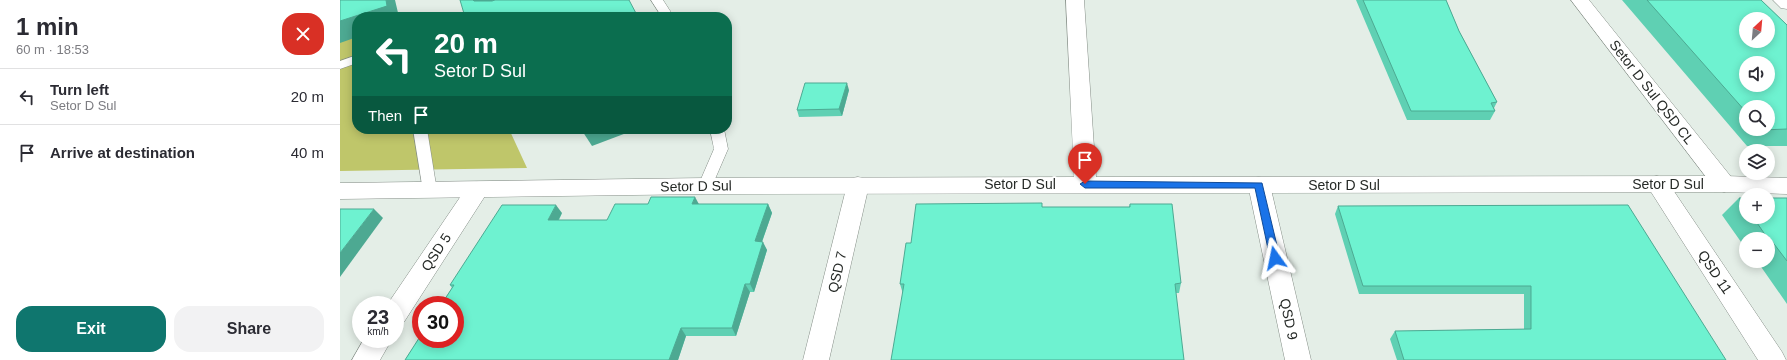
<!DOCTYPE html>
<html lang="en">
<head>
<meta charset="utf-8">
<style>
  :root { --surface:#fff; --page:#f2f2f3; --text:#2b2b33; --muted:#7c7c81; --line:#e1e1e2; --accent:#0f766e }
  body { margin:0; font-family:Helvetica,sans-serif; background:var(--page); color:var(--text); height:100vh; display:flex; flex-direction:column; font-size:15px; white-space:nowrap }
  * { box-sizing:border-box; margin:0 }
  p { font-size:13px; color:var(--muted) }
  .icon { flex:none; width:22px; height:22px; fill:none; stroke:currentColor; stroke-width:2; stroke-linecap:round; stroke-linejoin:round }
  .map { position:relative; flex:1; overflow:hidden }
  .sheet { display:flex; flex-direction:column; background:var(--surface); width:340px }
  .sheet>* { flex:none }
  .banner { position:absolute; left:12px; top:12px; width:380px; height:122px; border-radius:16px; box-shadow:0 2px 10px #0003; background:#0b6e4f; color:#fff; overflow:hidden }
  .needle { width:26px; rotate:26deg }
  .tools { position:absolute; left:1399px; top:12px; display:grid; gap:8px }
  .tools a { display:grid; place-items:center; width:36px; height:36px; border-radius:50%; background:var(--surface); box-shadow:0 2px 10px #0003; font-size:20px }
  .speed { position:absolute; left:12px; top:296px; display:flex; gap:8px; font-size:20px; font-weight:700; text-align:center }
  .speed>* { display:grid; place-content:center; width:52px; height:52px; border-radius:50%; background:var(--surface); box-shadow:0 2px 10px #0003; line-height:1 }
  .speed small { font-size:10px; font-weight:400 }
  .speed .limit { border:6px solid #d22; background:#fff; color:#111 }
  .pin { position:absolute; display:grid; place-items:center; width:34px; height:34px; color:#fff; margin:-41px -17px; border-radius:50% 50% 50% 0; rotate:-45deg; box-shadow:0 0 4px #0007 }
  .pin .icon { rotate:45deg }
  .me { position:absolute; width:44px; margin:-22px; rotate:348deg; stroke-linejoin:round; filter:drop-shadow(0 0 3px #0008) }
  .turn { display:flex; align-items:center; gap:14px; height:84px; padding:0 16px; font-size:18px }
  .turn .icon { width:52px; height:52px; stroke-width:2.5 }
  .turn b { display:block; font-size:28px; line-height:34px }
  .then { display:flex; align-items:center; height:38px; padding:0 16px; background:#0003; gap:8px; font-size:15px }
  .round { display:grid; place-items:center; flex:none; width:42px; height:42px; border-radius:16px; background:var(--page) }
  .headline { display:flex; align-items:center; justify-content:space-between; height:68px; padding:0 16px }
  h1 { font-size:24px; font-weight:700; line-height:30px }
  .primary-button { display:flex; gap:8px; margin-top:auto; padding:8px 16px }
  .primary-button a { flex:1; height:46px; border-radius:16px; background:var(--accent); color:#fff; font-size:16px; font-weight:700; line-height:46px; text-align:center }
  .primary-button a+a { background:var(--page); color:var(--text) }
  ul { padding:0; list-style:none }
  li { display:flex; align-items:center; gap:12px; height:56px; padding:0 16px; border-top:1px solid var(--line) }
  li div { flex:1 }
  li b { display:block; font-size:15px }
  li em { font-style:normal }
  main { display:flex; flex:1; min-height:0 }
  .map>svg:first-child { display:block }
  .green { fill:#bfc66a }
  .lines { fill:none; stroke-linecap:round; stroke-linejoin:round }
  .service-casing { stroke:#848d86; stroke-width:1 }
  .minor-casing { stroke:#848d86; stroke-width:1 }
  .secondary-casing { stroke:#848d86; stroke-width:1 }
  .service { fill:#fff; fill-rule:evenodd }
  .minor { fill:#fff; fill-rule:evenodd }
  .secondary { fill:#fff; fill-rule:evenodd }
  .wall { fill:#5fd0b3; fill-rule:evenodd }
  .shaded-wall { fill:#4da992 }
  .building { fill:#6ef2d0; stroke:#4da992; fill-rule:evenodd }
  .route { fill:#1a73e8; stroke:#114b97 }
  .labels { text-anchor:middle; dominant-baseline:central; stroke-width:3.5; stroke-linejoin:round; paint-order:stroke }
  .street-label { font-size:14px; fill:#262a27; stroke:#fff }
</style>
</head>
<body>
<main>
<section class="sheet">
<div class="headline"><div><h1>1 min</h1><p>60 m · 18:53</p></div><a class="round" style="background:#d93025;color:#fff"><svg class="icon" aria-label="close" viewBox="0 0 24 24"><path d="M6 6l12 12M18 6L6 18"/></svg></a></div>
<ul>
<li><svg class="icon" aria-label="left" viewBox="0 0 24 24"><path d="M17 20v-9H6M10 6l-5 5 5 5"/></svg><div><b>Turn left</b><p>Setor D Sul</p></div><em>20 m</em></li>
<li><svg class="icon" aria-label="arrive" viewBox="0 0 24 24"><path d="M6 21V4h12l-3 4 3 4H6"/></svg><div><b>Arrive at destination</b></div><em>40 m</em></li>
</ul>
<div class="primary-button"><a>Exit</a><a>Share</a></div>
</section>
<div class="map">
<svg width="1447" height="360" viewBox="0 0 1447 360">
  <rect width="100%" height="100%" fill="#e4eee7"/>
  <polygon class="green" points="0,0 17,17 17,129 169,129 187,168 0,171"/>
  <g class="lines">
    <g class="service-casing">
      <g id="service">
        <polygon points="311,0 323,0 334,17 322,17"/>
        <polygon points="17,55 17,63 0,69 0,61"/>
        <polygon points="73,129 87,129 97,191 95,195 90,196 85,195 83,191"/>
        <polygon points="370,129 384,129 388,149 372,186 370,190 365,191 360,190 358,186 374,149"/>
      </g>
    </g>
    <g class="minor-casing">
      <g id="minor">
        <polygon points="1231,0 1249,0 1392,178 1395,184 1392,190 1384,192 1376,190"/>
        <polygon points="1317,176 1325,178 1442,352 1446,360 1418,360 1306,184 1309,178"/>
        <polygon points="518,177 526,179 529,185 489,360 463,360 507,185 510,179"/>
        <polygon points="919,177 927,179 930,185 971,360 945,360 908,185 911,179"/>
        <polygon points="137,182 145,184 148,190 145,196 64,322 55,325 55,305 47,305 129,184"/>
        <polygon points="24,339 52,339 40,360 12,360"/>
      </g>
    </g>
    <g class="secondary-casing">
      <g id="secondary">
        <polygon points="726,0 744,0 756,177 1384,176 1447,178 1447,194 1384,192 365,194 0,199 0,183 365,178 734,177"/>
        <polygon points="1433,0 1447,0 1447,9 1441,8"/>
      </g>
    </g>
    <use href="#service" class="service"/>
    <use href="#minor" class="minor"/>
    <use href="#secondary" class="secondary"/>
  </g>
  <g class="wall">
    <polygon points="1016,0 1106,0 1119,31 1157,102 1154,108 1155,111 1150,120 1067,120"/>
    <path d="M 1282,0 L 1421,0 L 1447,25 L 1447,146 L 1407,146 ZM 1406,107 L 1428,129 L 1406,129 Z"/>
    <polygon points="509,90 502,116 459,117 457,110"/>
    <polygon points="1399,198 1406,198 1406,217 1428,217 1447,198 1447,304 1417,261 1428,261 1428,239 1406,239 1406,249 1382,215"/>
    <polygon points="359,204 428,204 432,213 422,242 427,250 414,292 410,292 396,336 346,336 338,360 65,360 112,288 110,285 222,213 219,220 267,220"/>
    <polygon points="790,204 841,283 839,293 563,294 560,284 571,243 702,207 789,207"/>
    <polygon points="998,206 1386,360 1057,360 1050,339 1055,331 1184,329 1184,294 1019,294 995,214"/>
  </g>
  <g class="shaded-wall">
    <polygon points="46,0 55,0 59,17 17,17 17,37 0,43 0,21"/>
    <polygon points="133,0 188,0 148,14"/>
    <polygon points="507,83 509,90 502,116 499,109"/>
    <polygon points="241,129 297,129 252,146"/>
    <polygon points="355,197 360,206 352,204"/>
    <polygon points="428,204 432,213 419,250 415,241"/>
    <polygon points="216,205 222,213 214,228 208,220"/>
    <polygon points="34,209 43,218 0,277 0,253"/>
    <polygon points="423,242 427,250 414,292 410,284"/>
    <polygon points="405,284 410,292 396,336 392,328"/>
    <polygon points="341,328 346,336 338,360 329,360"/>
  </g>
  <g class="building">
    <polygon points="0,0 46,0 47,6 0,21"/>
    <polygon points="120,0 133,0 134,1 152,1 155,0 289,0 298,17 125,17"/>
    <polygon points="1023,0 1106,0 1119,31 1157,102 1151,103 1155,111 1071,111"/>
    <path d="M 1307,0 L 1421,0 L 1447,25 L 1447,129 L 1422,130 L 1421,129 L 1428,129 L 1428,107 L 1406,107 L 1406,112 ZM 1406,19 L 1428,19 L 1428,41 L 1406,41 ZM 1406,63 L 1428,63 L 1428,85 L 1406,85 Z"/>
    <polygon points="465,83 507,83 499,109 457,110"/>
    <polygon points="311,197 355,197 352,204 428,204 415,241 423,242 410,284 405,284 392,328 341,328 329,360 65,360 81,335 81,339 115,339 115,305 101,305 114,285 110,285 162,205 216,205 208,220 267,220 275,204 308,204"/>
    <polygon points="1399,198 1406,198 1406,208"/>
    <polygon points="1428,198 1447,198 1447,261 1428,236 1426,236 1413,217 1428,217"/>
    <polygon points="702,203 702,207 790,207 790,204 832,204 841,283 835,284 844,360 551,360 564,284 560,284 566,243 571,243 576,204"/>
    <polygon points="1288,205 1386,360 1064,360 1055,331 1191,329 1191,286 1023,286 998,206"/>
    <polygon points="0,209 34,209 0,253"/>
  </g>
  <polygon class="route" points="745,181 922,183 940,258 939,261 932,261 930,258 915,188 745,188 740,184"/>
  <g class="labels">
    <g class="street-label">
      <text transform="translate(1312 92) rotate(52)">Setor D Sul QSD CL</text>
      <text x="680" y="184">Setor D Sul</text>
      <text x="1328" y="184">Setor D Sul</text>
      <text x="1004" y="185">Setor D Sul</text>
      <text transform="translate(356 186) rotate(-1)">Setor D Sul</text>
      <text transform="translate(96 252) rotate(-57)">QSD 5</text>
      <text transform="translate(497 272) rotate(-77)">QSD 7</text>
      <text transform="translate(1375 272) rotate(56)">QSD 11</text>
      <text transform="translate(949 319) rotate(78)">QSD 9</text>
    </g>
  </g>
</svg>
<div class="tools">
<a><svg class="needle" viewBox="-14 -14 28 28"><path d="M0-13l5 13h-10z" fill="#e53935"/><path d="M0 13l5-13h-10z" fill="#7c7c81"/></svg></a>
<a><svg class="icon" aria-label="sound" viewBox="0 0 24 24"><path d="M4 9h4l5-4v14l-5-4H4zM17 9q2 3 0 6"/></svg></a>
<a><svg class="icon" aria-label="search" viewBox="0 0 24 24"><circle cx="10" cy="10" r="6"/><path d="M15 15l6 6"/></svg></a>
<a><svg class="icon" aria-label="layers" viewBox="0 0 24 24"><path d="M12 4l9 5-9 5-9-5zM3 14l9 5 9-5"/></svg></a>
<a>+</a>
<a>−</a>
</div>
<div class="speed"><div>23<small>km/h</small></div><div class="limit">30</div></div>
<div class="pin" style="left:745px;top:184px;background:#d93025"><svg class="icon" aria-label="arrive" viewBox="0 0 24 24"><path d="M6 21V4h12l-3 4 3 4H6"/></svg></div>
<svg class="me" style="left:935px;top:258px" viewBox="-20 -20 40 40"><path d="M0-17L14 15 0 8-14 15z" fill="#1a73e8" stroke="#fff" stroke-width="4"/></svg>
<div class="banner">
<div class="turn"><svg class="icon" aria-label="left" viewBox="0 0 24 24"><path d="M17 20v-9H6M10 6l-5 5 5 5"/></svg><div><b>20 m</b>Setor D Sul</div></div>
<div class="then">Then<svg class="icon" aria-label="arrive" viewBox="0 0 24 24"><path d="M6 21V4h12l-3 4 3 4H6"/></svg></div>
</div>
</div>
</main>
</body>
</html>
